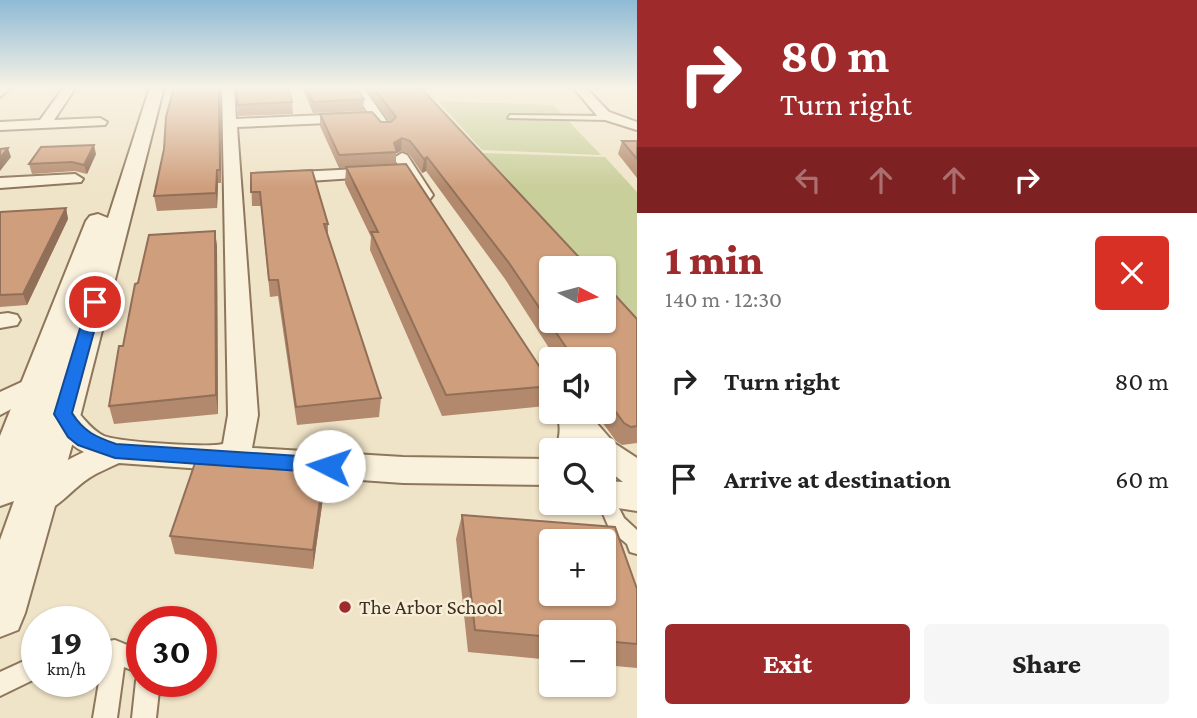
<!DOCTYPE html>
<html lang="en">
<head>
<meta charset="utf-8">
<style>
  :root { --surface:#fff; --page:#f6f6f6; --text:#222; --muted:#767676; --accent:#9e2a2b }
  body { margin:0; font-family:"Crimson Pro",serif; background:var(--page); color:var(--text); height:100vh; display:flex; flex-direction:column; font-size:26px; white-space:nowrap }
  * { box-sizing:border-box; margin:0 }
  p { font-size:23px; color:var(--muted) }
  .icon { flex:none; width:38px; height:38px; fill:none; stroke:currentColor; stroke-width:2; stroke-linecap:round; stroke-linejoin:round }
  .map { position:relative; flex:1; overflow:hidden }
  .sheet { display:flex; flex-direction:column; background:var(--surface); width:560px }
  .sheet>* { flex:none }
  .top-card { background:#9e2a2b; color:#fff; overflow:hidden }
  .needle { width:46px; rotate:96deg }
  .fabs { position:absolute; left:539px; top:256px; display:grid; gap:14px }
  .fabs a { display:grid; place-items:center; width:77px; height:77px; border-radius:7px; background:var(--surface); box-shadow:0 2px 5px #0004; font-size:35px }
  .speed { position:absolute; left:21px; top:606px; display:flex; gap:14px; font-size:35px; font-weight:700; text-align:center }
  .speed>* { display:grid; place-content:center; width:91px; height:91px; border-radius:50%; background:var(--surface); box-shadow:0 2px 5px #0004; line-height:1 }
  .speed small { font-size:18px; font-weight:400 }
  .speed .limit { border:10px solid #d22; background:#fff; color:#111 }
  .pin { position:absolute; display:grid; place-items:center; width:60px; height:60px; color:#fff; margin:-30px; border:4px solid #fff; border-radius:50%; box-shadow:0 2px 7px #0007 }
  .me { position:absolute; width:77px; margin:-38px; rotate:274deg; stroke-linejoin:round; filter:drop-shadow(0 0 5px #0008) }
  .turn { display:flex; align-items:center; gap:24px; height:147px; padding:0 28px; font-size:32px }
  .turn .icon { width:91px; height:91px; stroke-width:2.5 }
  .turn b { display:block; font-size:49px; line-height:60px }
  .lanes { display:flex; align-items:center; height:66px; padding:0 28px; background:#0003; justify-content:center; gap:35px; direction:ltr }
  .lanes .off { opacity:.35 }
  .round { display:grid; place-items:center; flex:none; width:74px; height:74px; border-radius:7px; background:var(--page) }
  .overview { display:flex; align-items:center; justify-content:space-between; height:119px; padding:0 28px }
  h1 { font-size:42px; font-weight:800; line-height:52px; color:var(--accent) }
  .action { display:flex; gap:14px; margin-top:auto; padding:14px 28px }
  .action a { flex:1; height:80px; border-radius:7px; background:var(--accent); color:#fff; font-size:28px; font-weight:800; line-height:80px; text-align:center }
  .action a+a { background:var(--page); color:var(--text) }
  ul { padding:0; list-style:none }
  li { display:flex; align-items:center; gap:21px; height:98px; padding:0 28px }
  li div { flex:1 }
  li b { display:block; font-size:26px }
  li em { font-style:normal }
  main { display:flex; flex:1; min-height:0 }
  .map>svg:first-child { display:block }
  .green { fill:#c9cf9b }
  .lines { fill:none; stroke-linecap:round; stroke-linejoin:round }
  .service-casing { stroke:#8d765c; stroke-width:4 }
  .minor-casing { stroke:#8d765c; stroke-width:4 }
  .tertiary-casing { stroke:#8d765c; stroke-width:4 }
  .service { fill:#faf1dc; fill-rule:evenodd }
  .minor { fill:#faf1dc; fill-rule:evenodd }
  .tertiary { fill:#faf1dc; fill-rule:evenodd }
  .wall { fill:#b2896c }
  .shaded-wall { fill:#916f58 }
  .building { fill:#cf9f7d; stroke:#916f58; stroke-width:2; fill-rule:evenodd }
  .route { fill:#1a73e8; stroke:#114b97; stroke-width:2 }
  .poi-dot { fill:#9e2a2b; stroke:#f7eed8; stroke-width:2.5 }
  .labels { text-anchor:middle; dominant-baseline:central; stroke-width:5; stroke-linejoin:round; paint-order:stroke }
  .near-poi-label { font-size:21px; fill:#3d2e20; stroke:#f7eed8; text-anchor:start }
</style>
</head>
<body>
<main>
<div class="map">
<svg width="637" height="718" viewBox="0 0 637 718">
  <rect width="100%" height="100%" fill="#f0e4c8"/>
  <g class="green">
    <polygon points="438,101 553,105 601,155 482,150"/>
    <polygon points="483,153 605,157 637,192 637,330 604,292 604,268 583,268"/>
  </g>
  <g class="lines">
    <g class="service-casing">
      <g id="service">
        <polygon points="510,115 608,116 611,118 608,120 508,118"/>
        <polygon points="604,489 610,491 624,518 637,530 637,554 630,552 627,544 610,530 598,502 604,502"/>
        <polygon points="115,640 142,651 142,681 160,681 156,718 132,718 136,681 139,673 124,667 117,718 93,718 102,664 96,665 96,643"/>
        <polygon points="37,655 37,678 0,696 0,672"/>
      </g>
    </g>
    <g class="minor-casing">
      <g id="minor">
        <polygon points="0,87 12,87 0,97"/>
        <polygon points="64,87 76,87 54,120 100,118 107,122 105,125 0,130 0,122 40,120"/>
        <path d="M 222,87 L 234,87 L 236,119 L 368,113 L 351,87 L 363,87 L 392,129 L 380,132 L 373,121 L 237,127 L 258,415 L 252,448 L 403,457 L 551,459 L 551,485 L 403,483 L 119,463 C 109,468 98,472 89,478 C 67,492 51,521 23,512 L 18,502 C 29,479 61,463 84,452 C 66,443 57,430 48,413 L 53,406 C 78,398 81,425 104,436 C 118,442 211,448 223,444 L 228,415 Z"/>
        <polygon points="573,87 585,87 609,112 637,122 637,130 599,118"/>
        <polygon points="402,153 407,155 433,195 430,199 424,200 418,199 394,158"/>
        <polygon points="379,168 385,170 385,176 278,183 270,178 278,173"/>
        <polygon points="75,174 83,179 81,182 0,188 0,178"/>
        <polygon points="8,313 17,315 20,320 17,325 0,328 0,314"/>
        <polygon points="39,374 49,377 53,383 49,389 0,415 0,392"/>
        <path d="M 555,411 L 586,411 L 614,443 L 637,458 L 637,511 L 592,504 L 604,502 L 604,481 L 623,482 L 604,467 L 604,450 L 556,450 C 560,435 562,424 555,411 Z"/>
      </g>
    </g>
    <g class="tertiary-casing">
      <polygon id="tertiary" points="150,87 164,87 81,413 25,613 18,630 0,637 0,540 14,501 0,506 0,436 86,221 90,216 98,214 108,218"/>
    </g>
    <use href="#service" class="service"/>
    <use href="#minor" class="minor"/>
    <use href="#tertiary" class="tertiary"/>
  </g>
  <g class="wall">
    <polygon points="174,87 220,87 221,183 218,183 217,208 157,211 154,196 164,149"/>
    <polygon points="236,87 292,102 293,114 238,116"/>
    <polygon points="302,87 356,87 364,99 363,111 313,113"/>
    <polygon points="365,87 420,87 637,319 637,443 622,445 616,441 594,411 604,411 604,359 556,359 505,279 426,171 422,173 409,154 401,151 396,153 396,165 551,384 551,390 546,406 442,416 370,250 371,237 345,183 346,168 339,168 320,126 320,114 381,122 390,122"/>
    <polygon points="622,141 637,141 637,178 618,154"/>
    <polygon points="96,154 87,174 75,171 32,174 29,164"/>
    <polygon points="251,173 328,224 328,236 381,398 379,417 297,425 278,296 270,297 261,206 252,206"/>
    <polygon points="66,208 68,219 27,305 0,307 0,212"/>
    <polygon points="215,231 217,247 218,414 114,424 109,406 138,283"/>
    <polygon points="324,472 324,491 313,569 175,554 170,536"/>
    <polygon points="462,515 637,589 637,668 604,665 604,632 551,632 551,660 468,652 456,539"/>
  </g>
  <g class="shaded-wall">
    <polygon points="219,87 220,87 221,183 220,170"/>
    <polygon points="402,138 401,151 396,153 394,143"/>
    <polygon points="94,145 96,154 87,174 84,165"/>
    <polygon points="8,148 11,157 0,171 0,158"/>
    <polygon points="427,157 426,171 422,173 424,159"/>
    <polygon points="217,170 218,183 217,208 216,193"/>
    <polygon points="66,208 68,219 27,305 23,294"/>
    <polygon points="215,231 217,247 218,414 216,395"/>
    <polygon points="324,472 324,491 313,569 313,550"/>
  </g>
  <g class="building">
    <polygon points="174,87 219,87 220,170 217,170 216,193 154,196 164,149 166,117"/>
    <polygon points="236,87 288,87 292,102 238,105"/>
    <polygon points="306,87 356,87 364,99 313,102"/>
    <polygon points="373,87 420,87 589,268 551,268 551,320 604,320 604,283 637,319 637,426 631,427 624,423 604,396 604,359 574,359 509,263 427,157 424,159 410,141 402,138 394,143 397,152 339,155 320,114 372,112 381,122 391,122 396,117"/>
    <polygon points="622,141 637,141 637,159"/>
    <polygon points="94,145 84,165 72,162 29,164 41,147"/>
    <polygon points="8,148 0,158 0,149"/>
    <polygon points="406,164 551,384 551,386 446,395 371,232 378,232 346,167"/>
    <polygon points="312,170 328,224 324,224 381,398 296,407 278,280 269,280 260,192 251,192 251,173"/>
    <polygon points="66,208 23,294 0,295 0,212"/>
    <polygon points="215,231 216,395 109,406 119,346 123,346 135,284 138,283 149,235"/>
    <polygon points="196,460 324,472 313,550 170,536"/>
    <path d="M 462,515 L 615,527 L 637,589 L 637,644 L 604,641 L 604,632 L 551,632 L 551,637 L 475,630 ZM 551,541 L 604,541 L 604,593 L 551,593 Z"/>
  </g>
  <linearGradient id="sky" x2="0" y2="1"><stop stop-color="#8fbad6"/><stop offset="0.47" stop-color="#f8f3e6"/><stop offset="1" stop-color="#f8f3e6" stop-opacity="0"/></linearGradient>
  <rect width="637" height="187" fill="url(#sky)"/>
  <path class="route" d="M 95,298 L 102,302 L 72,413 C 84,432 96,437 116,444 L 329,458 L 336,460 L 339,466 L 336,471 L 329,473 L 115,458 L 78,445 L 68,437 L 54,414 L 88,302 Z"/>
  <circle class="poi-dot" cx="345" cy="607" r="7"/>
  <g class="labels">
    <g class="near-poi-label">
      <text x="359" y="607">The Arbor School</text>
    </g>
  </g>
</svg>
<div class="fabs">
<a><svg class="needle" viewBox="-14 -14 28 28"><path d="M0-13l5 13h-10z" fill="#e53935"/><path d="M0 13l5-13h-10z" fill="#767676"/></svg></a>
<a><svg class="icon" aria-label="sound" viewBox="0 0 24 24"><path d="M4 9h4l5-4v14l-5-4H4zM17 9q2 3 0 6"/></svg></a>
<a><svg class="icon" aria-label="search" viewBox="0 0 24 24"><circle cx="10" cy="10" r="6"/><path d="M15 15l6 6"/></svg></a>
<a>+</a>
<a>−</a>
</div>
<div class="speed"><div>19<small>km/h</small></div><div class="limit">30</div></div>
<div class="pin" style="left:95px;top:302px;background:#d93025"><svg class="icon" aria-label="arrive" viewBox="0 0 24 24"><path d="M6 21V4h12l-3 4 3 4H6"/></svg></div>
<svg class="me" style="left:329px;top:466px" viewBox="-20 -20 40 40"><circle r="19" fill="#fff"/><path d="M0-13L10 11 0 6-10 11z" fill="#1a73e8"/></svg>
</div>
<section class="sheet">
<div class="top-card">
<div class="turn"><svg class="icon" aria-label="right" viewBox="0 0 24 24"><path d="M7 20v-9h11M14 6l5 5-5 5"/></svg><div><b>80 m</b>Turn right</div></div>
<div class="lanes"><svg class="icon off" aria-label="left" viewBox="0 0 24 24"><path d="M17 20v-9H6M10 6l-5 5 5 5"/></svg><svg class="icon off" aria-label="ahead" viewBox="0 0 24 24"><path d="M12 20V5M6 11l6-6 6 6"/></svg><svg class="icon off" aria-label="ahead" viewBox="0 0 24 24"><path d="M12 20V5M6 11l6-6 6 6"/></svg><svg class="icon" aria-label="right" viewBox="0 0 24 24"><path d="M7 20v-9h11M14 6l5 5-5 5"/></svg></div>
</div>
<div class="overview"><div><h1>1 min</h1><p>140 m · 12:30</p></div><a class="round" style="background:#d93025;color:#fff"><svg class="icon" aria-label="close" viewBox="0 0 24 24"><path d="M6 6l12 12M18 6L6 18"/></svg></a></div>
<ul>
<li><svg class="icon" aria-label="right" viewBox="0 0 24 24"><path d="M7 20v-9h11M14 6l5 5-5 5"/></svg><div><b>Turn right</b></div><em>80 m</em></li>
<li><svg class="icon" aria-label="arrive" viewBox="0 0 24 24"><path d="M6 21V4h12l-3 4 3 4H6"/></svg><div><b>Arrive at destination</b></div><em>60 m</em></li>
</ul>
<div class="action"><a>Exit</a><a>Share</a></div>
</section>
</main>
</body>
</html>
